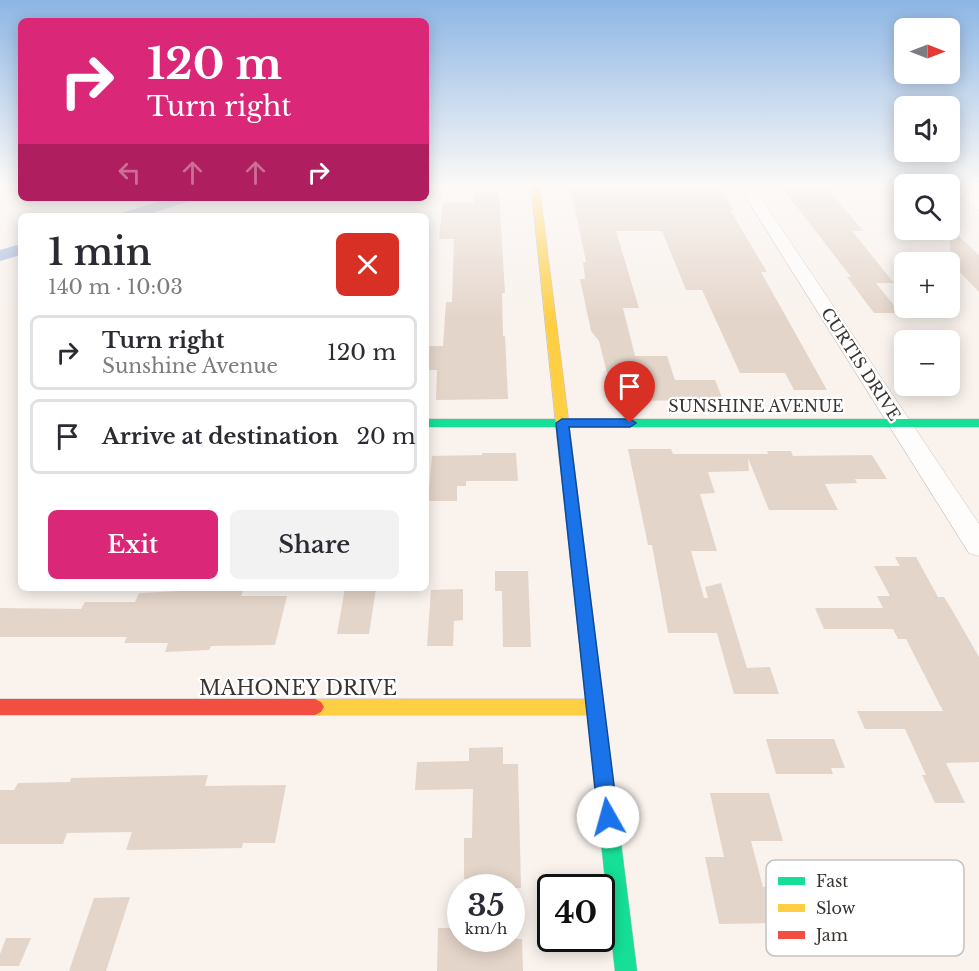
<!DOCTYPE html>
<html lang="en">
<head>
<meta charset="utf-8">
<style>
  :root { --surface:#fff; --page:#f2f2f3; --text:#2b2b33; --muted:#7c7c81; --line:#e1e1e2; --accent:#db2777 }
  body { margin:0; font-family:"Libre Baskerville",serif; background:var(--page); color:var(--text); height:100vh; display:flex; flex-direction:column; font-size:22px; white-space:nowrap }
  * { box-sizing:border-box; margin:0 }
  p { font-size:20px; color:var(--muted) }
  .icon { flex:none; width:33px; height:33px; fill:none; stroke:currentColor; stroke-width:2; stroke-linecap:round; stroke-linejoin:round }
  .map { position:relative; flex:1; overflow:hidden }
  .panel { position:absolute; left:18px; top:213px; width:411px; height:378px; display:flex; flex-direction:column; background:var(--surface); border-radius:9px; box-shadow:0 3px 15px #0003 }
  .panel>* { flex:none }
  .banner { position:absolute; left:18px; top:18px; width:411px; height:183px; border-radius:9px; box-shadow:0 3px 15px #0003; background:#db2777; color:#fff; overflow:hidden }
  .needle { width:39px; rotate:90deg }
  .buttons { position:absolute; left:894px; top:18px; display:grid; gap:12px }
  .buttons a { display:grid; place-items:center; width:66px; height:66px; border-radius:9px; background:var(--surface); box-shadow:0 3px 15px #0003; font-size:30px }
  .speed { position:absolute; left:447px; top:874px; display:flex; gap:12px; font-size:30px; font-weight:700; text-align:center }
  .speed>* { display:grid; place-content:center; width:78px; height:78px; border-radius:50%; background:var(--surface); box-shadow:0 3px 15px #0003; line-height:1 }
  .speed small { font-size:15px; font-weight:400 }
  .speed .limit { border:3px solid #111; border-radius:9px; background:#fff; color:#111 }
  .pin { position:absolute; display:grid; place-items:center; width:51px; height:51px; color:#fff; margin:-62px -26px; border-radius:50% 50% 50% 0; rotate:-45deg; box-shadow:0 0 6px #0007 }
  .pin .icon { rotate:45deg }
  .me { position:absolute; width:66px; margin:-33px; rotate:353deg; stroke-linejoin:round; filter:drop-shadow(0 0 4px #0008) }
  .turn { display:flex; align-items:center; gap:21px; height:126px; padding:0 30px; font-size:27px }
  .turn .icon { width:78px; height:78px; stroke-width:2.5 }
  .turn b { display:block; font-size:42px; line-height:51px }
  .lanes { display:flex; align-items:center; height:57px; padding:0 30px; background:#0003; justify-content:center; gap:30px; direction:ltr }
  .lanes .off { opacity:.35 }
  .round { display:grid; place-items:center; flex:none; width:63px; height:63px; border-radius:9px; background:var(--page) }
  .head { display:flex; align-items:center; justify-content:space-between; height:102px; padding:0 30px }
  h1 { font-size:36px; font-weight:600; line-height:45px }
  .action { display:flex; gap:12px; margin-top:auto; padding:12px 30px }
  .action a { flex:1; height:69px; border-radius:9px; background:var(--accent); color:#fff; font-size:24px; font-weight:600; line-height:69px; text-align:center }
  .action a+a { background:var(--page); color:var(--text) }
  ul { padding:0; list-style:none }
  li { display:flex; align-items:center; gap:18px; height:75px; margin:0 12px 9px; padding:0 18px; border:3px solid var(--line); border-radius:9px }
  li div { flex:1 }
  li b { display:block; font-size:22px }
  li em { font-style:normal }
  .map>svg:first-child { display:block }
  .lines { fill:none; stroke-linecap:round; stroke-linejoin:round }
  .canal { fill:#a4b9e1; fill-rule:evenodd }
  .building { fill:#e4d5ca }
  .street-casing { stroke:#c8c3bf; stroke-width:1 }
  .fast-casing { stroke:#c8c3bf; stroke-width:1 }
  .slow-casing { stroke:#c8c3bf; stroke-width:1 }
  .jam-casing { stroke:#c8c3bf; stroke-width:1 }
  .street { fill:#fefdfc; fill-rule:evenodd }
  .fast { fill:#16e098; fill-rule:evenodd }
  .slow { fill:#ffcf43; fill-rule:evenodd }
  .jam { fill:#f24e42; fill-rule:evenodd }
  .route { fill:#1a73e8; stroke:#114b97; stroke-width:1.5 }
  .labels { text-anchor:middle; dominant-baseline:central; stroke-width:4.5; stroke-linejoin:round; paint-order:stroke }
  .street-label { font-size:16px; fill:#393431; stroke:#fff }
  .near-street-label { font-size:20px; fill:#393431; stroke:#fff }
  .key { fill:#fff; stroke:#c4c2c1; stroke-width:1.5 }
  .key-label { font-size:16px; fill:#393431 }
</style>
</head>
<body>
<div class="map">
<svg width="979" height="971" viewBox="0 0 979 971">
  <rect width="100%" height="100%" fill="#f9f2ed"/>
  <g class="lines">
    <g class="canal">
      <polygon points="169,198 191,198 189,201 144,216 120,216 122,213"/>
      <polygon points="21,244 21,255 0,261 0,250"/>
    </g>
  </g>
  <g class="building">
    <polygon points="827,188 863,231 852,231 894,283 876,283 900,313 874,313 847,277 851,277 783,189"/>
    <polygon points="607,189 608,191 722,191 734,210 730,210 767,272 761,272 827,390 794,390 785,373 740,373 702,290 686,290 662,231 616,231 639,308 623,308 635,356 667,356 675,380 715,380 723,400 614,401 599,341 591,331 580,279 585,279 583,262 586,262 571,190"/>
    <polygon points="479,191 499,192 505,293 502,293 503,336 505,336 508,399 436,400 437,370 426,370 426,346 443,346 446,302 452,302 454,239 439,239 443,203 474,203 475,192"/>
    <polygon points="950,228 979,255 979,292 950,262"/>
    <polygon points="628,449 671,449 673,454 768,454 767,451 791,451 793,456 872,455 887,479 855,479 857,483 825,484 838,510 769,510 748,458 749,471 708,472 715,493 700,494 717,551 691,551 704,598 708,598 705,587 721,583 747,668 770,667 779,694 734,694 717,633 668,633 652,545 648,545"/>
    <polygon points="482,453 516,453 518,481 466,481 466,486 457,486 457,501 428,501 432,456 482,455"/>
    <polygon points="895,557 916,557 938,597 944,597 952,610 979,657 979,762 946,763 965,803 935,803 922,775 926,775 905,729 865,729 857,711 943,711 906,639 898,639 893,629 824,629 815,608 883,608 877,596 890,596 874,566 900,566"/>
    <polygon points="495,571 528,571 531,647 503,647 502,591 495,591"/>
    <polygon points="345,588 376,588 369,634 337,634"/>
    <polygon points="225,589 224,591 243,591 241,596 287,596 275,645 211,646 209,650 165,652 168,643 124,643 127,637 0,637 0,608 81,609 85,602 135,602 139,593"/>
    <polygon points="463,589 463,620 454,621 453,646 427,646 431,590"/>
    <polygon points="766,739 834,739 845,768 831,768 833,774 776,774"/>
    <polygon points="503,747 503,764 518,764 521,888 486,888 486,878 464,879 464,838 472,838 473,789 415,790 417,762 469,761 469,748"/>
    <polygon points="208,775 205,786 286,785 275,843 243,843 242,848 126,850 132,832 67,833 63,844 0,844 0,790 14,790 18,783 70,782 71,778"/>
    <polygon points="710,793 769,793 783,841 751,841 763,887 770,886 779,923 719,924 705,857 724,857"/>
    <polygon points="130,897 106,971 69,971 94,898"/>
    <polygon points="438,928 460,928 460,939 522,939 523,971 437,971"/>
    <polygon points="6,938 31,938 19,966 0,966 0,954"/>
  </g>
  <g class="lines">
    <g class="street-casing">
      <g id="street">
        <polygon points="737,183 751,183 979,524 979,556 969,553"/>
        <polygon points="946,183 961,183 979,197 979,210 974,208"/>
      </g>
    </g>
    <g class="fast-casing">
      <g id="fast">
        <rect x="426" y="419" width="553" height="8"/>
        <polygon points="567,460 574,464 637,971 615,971 560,464"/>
      </g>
    </g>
    <g class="slow-casing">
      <g id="slow">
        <polygon points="531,183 539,183 574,464 567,468 560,464"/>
        <polygon points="315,699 595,699 601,702 604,707 601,712 595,715 315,715 309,712 306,707 309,702"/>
      </g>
    </g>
    <g class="jam-casing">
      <polygon id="jam" points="0,699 315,699 321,702 324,707 321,712 315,715 0,715"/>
    </g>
    <use href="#street" class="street"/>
    <use href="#fast" class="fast"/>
    <use href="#slow" class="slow"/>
    <use href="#jam" class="jam"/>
  </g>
  <linearGradient id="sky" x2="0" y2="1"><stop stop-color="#8db6e5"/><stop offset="0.58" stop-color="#fcf9f7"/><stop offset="1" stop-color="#fcf9f7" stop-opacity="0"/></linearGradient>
  <rect width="979" height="318" fill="url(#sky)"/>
  <polygon class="route" points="562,419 630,419 636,423 630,427 569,427 618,817 615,824 608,827 601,824 598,817 556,423"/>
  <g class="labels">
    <g class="street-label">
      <text transform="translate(861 364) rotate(57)">CURTIS DRIVE</text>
      <text x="756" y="406">SUNSHINE AVENUE</text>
    </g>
    <g class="near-street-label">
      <text x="298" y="688">MAHONEY DRIVE</text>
    </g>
  </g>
  <rect x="766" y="860" width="198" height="96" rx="9" class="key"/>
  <rect x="778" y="877" width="27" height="8" fill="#16e098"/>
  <rect x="778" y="904" width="27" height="8" fill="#ffcf43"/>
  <rect x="778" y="931" width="27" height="8" fill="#f24e42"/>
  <g class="key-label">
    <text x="816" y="887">Fast</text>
    <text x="816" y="914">Slow</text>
    <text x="816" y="941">Jam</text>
  </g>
</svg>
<div class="buttons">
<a><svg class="needle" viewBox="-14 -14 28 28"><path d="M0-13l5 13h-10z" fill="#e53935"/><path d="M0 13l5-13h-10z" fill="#7c7c81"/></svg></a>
<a><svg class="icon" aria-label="sound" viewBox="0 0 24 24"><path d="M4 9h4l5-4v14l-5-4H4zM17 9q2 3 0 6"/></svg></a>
<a><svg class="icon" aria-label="search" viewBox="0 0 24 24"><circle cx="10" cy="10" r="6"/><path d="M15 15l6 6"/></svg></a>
<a>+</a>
<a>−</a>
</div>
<div class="speed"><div>35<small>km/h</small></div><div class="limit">40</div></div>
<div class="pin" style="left:630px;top:423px;background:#d93025"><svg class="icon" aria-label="arrive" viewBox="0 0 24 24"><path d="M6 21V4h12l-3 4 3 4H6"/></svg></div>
<svg class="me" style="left:608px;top:817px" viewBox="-20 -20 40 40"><circle r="19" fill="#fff"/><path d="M0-13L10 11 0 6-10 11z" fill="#1a73e8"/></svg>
<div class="banner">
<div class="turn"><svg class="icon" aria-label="right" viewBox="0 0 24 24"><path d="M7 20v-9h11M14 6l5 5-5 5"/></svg><div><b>120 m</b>Turn right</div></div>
<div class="lanes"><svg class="icon off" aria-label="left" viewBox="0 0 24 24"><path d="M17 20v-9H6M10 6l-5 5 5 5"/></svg><svg class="icon off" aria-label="ahead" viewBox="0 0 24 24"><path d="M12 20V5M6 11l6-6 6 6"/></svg><svg class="icon off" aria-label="ahead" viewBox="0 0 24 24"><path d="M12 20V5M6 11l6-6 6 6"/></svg><svg class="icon" aria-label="right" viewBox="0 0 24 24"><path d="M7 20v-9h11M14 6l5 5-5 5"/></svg></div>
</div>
<section class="panel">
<div class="head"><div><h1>1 min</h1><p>140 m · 10:03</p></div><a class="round" style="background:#d93025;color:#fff"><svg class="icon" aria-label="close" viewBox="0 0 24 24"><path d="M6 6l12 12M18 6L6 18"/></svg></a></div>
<ul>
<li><svg class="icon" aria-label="right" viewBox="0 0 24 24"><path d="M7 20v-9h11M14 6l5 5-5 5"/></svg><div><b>Turn right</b><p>Sunshine Avenue</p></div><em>120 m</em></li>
<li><svg class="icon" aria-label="arrive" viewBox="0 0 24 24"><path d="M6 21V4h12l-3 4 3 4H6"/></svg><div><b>Arrive at destination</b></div><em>20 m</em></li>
</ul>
<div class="action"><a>Exit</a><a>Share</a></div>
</section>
</div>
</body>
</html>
